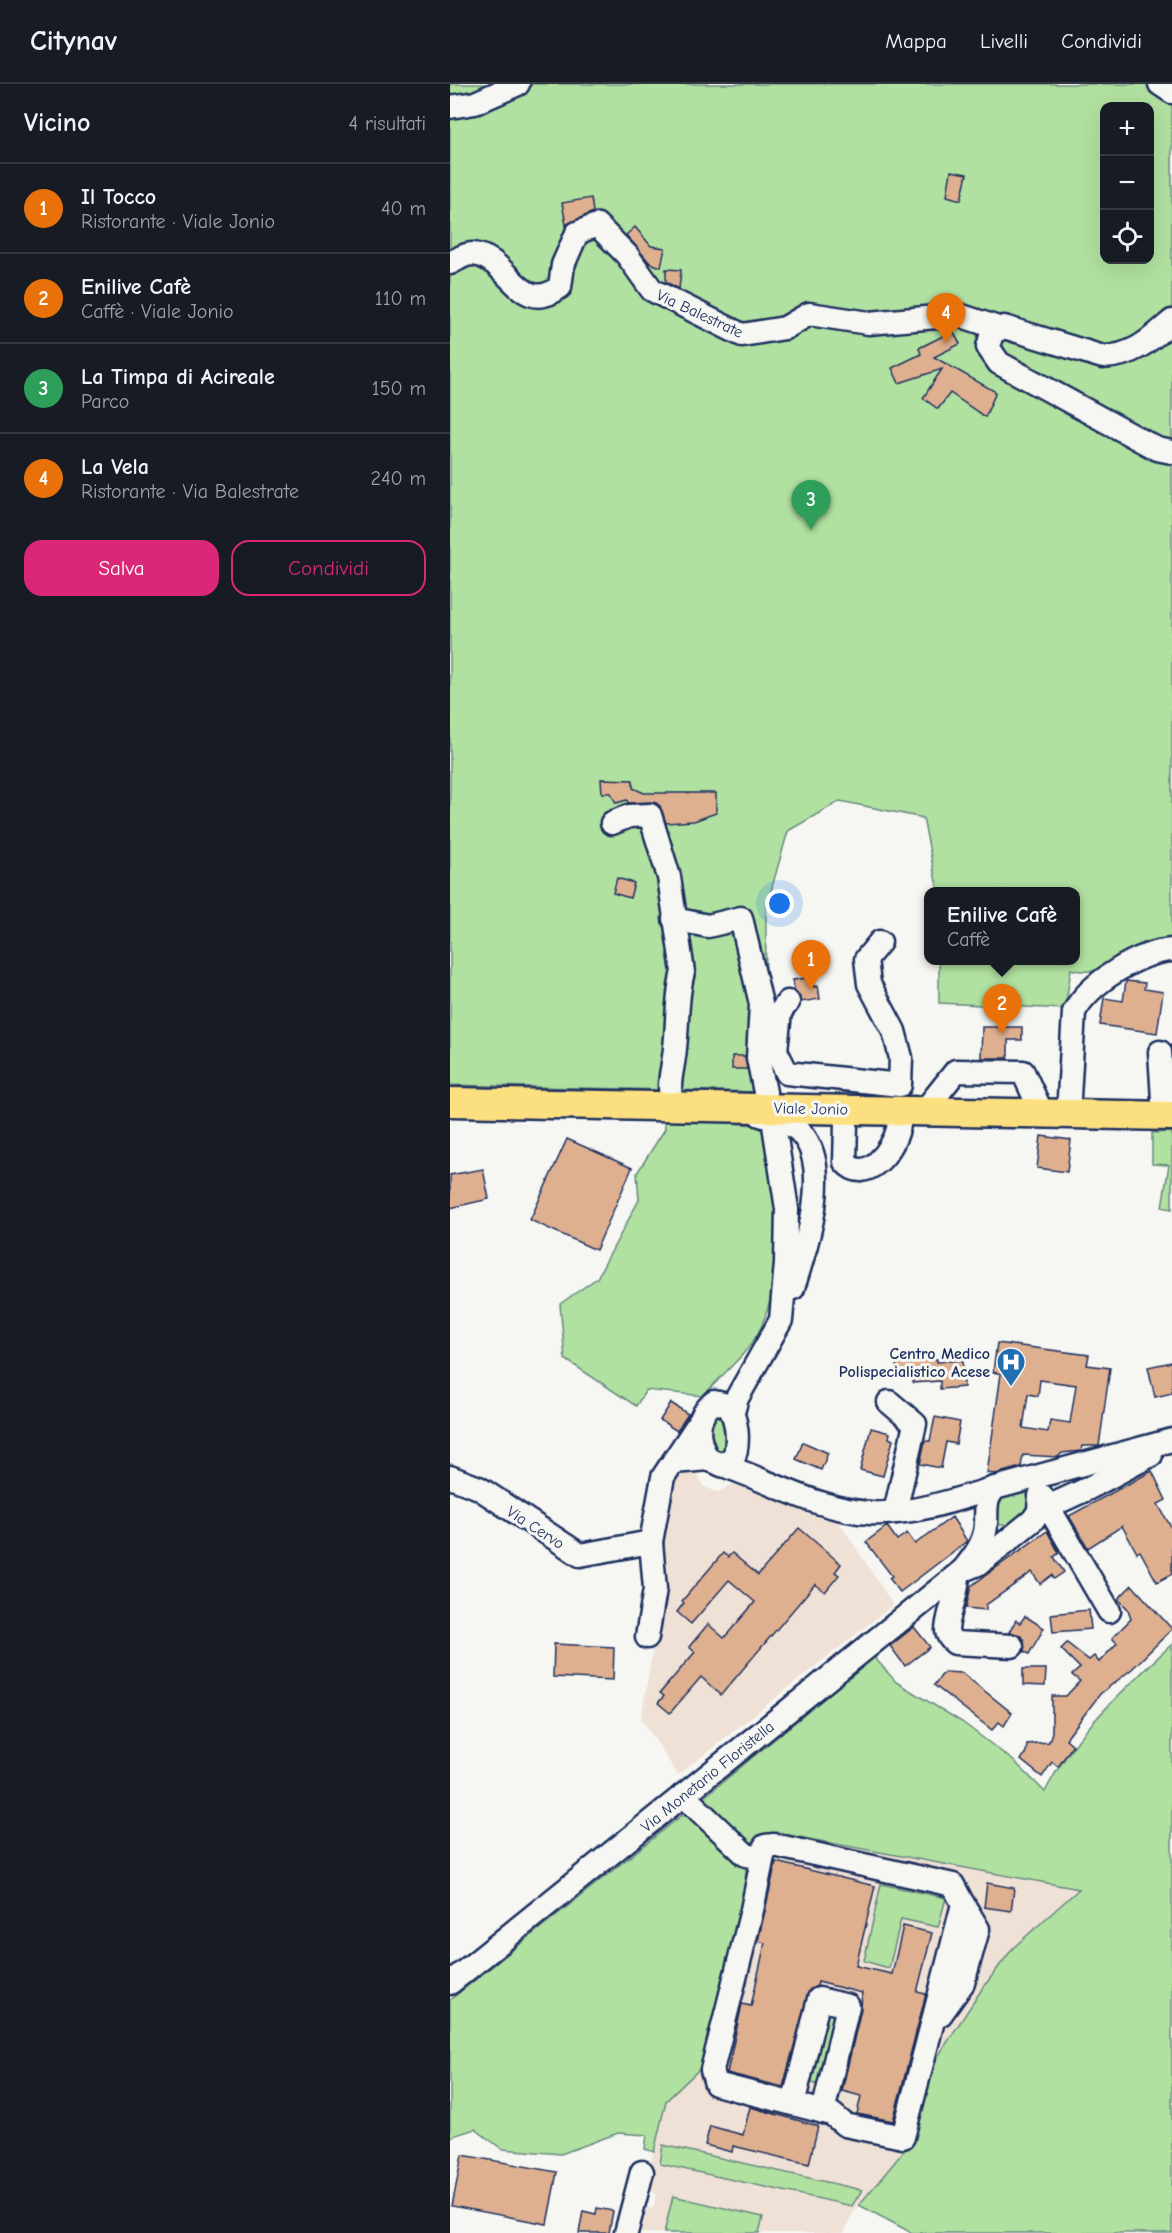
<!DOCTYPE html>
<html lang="it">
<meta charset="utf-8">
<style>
body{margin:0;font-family:"Comic Neue",sans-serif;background:#20242c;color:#f1f3f6}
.controls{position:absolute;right:18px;top:18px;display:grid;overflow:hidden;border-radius:12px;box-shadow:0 6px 24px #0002}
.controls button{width:54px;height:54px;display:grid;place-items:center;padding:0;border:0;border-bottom:2px solid #363941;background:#171b24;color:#f1f3f6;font:30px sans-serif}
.you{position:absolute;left:330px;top:820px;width:21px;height:21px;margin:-15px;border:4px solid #fff;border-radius:50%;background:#1a73e8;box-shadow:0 0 0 9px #1a73e833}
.badge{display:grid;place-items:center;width:39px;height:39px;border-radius:50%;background:#db2777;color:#fff;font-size:20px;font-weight:700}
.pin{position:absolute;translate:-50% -50px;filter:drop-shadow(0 2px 3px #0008)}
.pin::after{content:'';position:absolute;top:32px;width:21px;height:18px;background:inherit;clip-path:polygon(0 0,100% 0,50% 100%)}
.popup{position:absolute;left:474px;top:803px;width:156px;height:78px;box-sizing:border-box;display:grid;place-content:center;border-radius:12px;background:#171b24;filter:drop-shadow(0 2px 4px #0005);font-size:20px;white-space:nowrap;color:#9ea1a6}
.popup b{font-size:22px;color:#f1f3f6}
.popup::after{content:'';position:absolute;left:50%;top:100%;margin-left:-12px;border:12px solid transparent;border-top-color:#171b24}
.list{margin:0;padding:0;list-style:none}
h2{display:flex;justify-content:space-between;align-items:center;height:78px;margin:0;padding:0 24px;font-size:26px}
h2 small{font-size:20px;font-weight:400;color:#9ea1a6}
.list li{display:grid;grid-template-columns:39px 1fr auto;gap:18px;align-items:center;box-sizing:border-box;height:90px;padding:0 24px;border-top:2px solid #363941}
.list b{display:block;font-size:22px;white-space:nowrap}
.list p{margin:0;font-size:20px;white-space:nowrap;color:#9ea1a6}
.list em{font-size:20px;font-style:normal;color:#9ea1a6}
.actions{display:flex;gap:12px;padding:18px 24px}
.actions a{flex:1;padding:14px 0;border:2px solid #db2777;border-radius:18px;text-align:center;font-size:21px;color:#db2777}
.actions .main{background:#db2777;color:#fff}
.icon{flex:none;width:33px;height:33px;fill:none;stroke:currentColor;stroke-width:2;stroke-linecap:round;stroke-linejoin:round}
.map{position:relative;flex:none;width:722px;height:2149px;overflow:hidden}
header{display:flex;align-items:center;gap:36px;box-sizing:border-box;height:84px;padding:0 30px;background:#171b24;border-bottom:2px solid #363941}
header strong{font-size:28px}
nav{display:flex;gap:33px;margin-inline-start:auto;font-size:21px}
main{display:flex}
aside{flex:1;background:#171b24}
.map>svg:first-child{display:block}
</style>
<header>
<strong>Citynav</strong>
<nav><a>Mappa</a><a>Livelli</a><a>Condividi</a></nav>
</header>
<main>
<aside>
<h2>Vicino<small>4 risultati</small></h2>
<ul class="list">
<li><span class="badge" style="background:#e8710a">1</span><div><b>Il Tocco</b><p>Ristorante · Viale Jonio</p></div><em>40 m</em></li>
<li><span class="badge" style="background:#e8710a">2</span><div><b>Enilive Cafè</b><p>Caffè · Viale Jonio</p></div><em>110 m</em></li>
<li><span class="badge" style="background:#2e9e5b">3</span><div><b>La Timpa di Acireale</b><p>Parco</p></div><em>150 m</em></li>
<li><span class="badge" style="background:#e8710a">4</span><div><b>La Vela</b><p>Ristorante · Via Balestrate</p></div><em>240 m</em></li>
</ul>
<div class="actions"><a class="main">Salva</a><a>Condividi</a></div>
</aside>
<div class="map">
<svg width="722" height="2149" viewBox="0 0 722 2149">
<rect width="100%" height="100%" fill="#f6f6f2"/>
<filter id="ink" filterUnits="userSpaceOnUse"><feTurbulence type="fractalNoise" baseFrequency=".0167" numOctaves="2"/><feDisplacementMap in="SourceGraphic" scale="12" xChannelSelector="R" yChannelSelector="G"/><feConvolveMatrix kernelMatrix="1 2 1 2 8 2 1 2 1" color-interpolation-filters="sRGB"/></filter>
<g filter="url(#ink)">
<!-- built -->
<g fill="#efe1d5">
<path d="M234 1384 246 1388 254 1403 268 1408 283 1400 388 1436 443 1521 228 1691 191 1634 203 1565 201 1560 216 1393Z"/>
<path d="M327 1749 629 1805 563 1864 532 1905 481 1983 463 2056 404 2127 394 2149H183L190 2123 203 2125 206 2111 196 2100 215 2017 260 1975 295 1807 297 1761Z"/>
</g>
<!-- green -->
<g fill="#b1e1a0" stroke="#66887f" stroke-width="1.5" fill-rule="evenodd">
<path d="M0 0H722V857C691 870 655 895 621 885L615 925 489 919V877L626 876V808L488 807 473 734 390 717 338 747 316 824 315 1008 0 1001ZM654 22H700V176H654Z"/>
<path d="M214 1033 305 1041 320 1049 317 1078 328 1080C330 1128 331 1207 308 1249 295 1273 271 1290 254 1312L196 1306 186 1322 115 1275 110 1220 147 1194 189 1116 187 1089 215 1045Z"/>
<path d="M722 1048V1125L712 1123 719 1081 702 1080V1049Z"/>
<path d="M271 1328 277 1362 272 1371 258 1361 261 1331Z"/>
<path d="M576 1405 581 1412V1425L563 1441H550L544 1437 543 1415Z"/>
<path d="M722 1560V2149H462L409 2121 463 2056 481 1983 532 1905 563 1864 629 1805 327 1749 297 1761 252 1715 424 1573 446 1598 512 1638 565 1678 595 1708C624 1649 675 1605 722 1560Z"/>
<path d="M239 1731 280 1768 286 1781H296L295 1807 260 1975 216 2017 204 2068 195 2065 197 2051 168 2049 111 2070 52 2065 25 2045 0 2053V1916L231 1732Z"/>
<path d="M431 1800 496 1814 488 1843 451 1835 439 1884 414 1877Z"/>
<path d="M376 1922 394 1926 375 2002 358 1998Z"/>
<path d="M213 2061 412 2106 402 2122 210 2080Z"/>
<path d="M223 2112 313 2133 309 2149H214Z"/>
</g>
<!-- building -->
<g fill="#dfb090" stroke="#1b2f5e" stroke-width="1.5" fill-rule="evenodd">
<path d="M501 87 517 90 511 116 497 112Z"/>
<path d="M141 114 143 128 116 141 112 119Z"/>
<path d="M185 143 201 162 215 164 211 183 200 179 176 151Z"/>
<path d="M216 185 231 186 229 205 216 198Z"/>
<path d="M503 247 510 260 484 273 546 308 535 333 500 309 488 325 473 314 492 285 449 299 442 284 471 270 469 264Z"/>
<path d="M151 695 183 696V704L194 709H266V729L244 737 216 739 210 722 205 718 178 719 177 716 166 719 161 709H152Z"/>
<path d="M167 794 184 799 180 814 163 809Z"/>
<path d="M362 893 364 903 368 902 370 915 351 918 344 906 343 896Z"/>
<path d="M676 897 695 899 694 905 713 908 707 949 650 941 654 914 673 917Z"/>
<path d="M532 943H572V956H558V974H531Z"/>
<path d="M282 972H295L297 985H282Z"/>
<path d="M591 1052 621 1056 617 1088 587 1084Z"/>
<path d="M117 1055 182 1084 146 1166 80 1136Z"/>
<path d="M33 1085 39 1115 0 1124V1091Z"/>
<path d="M547 1259 639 1271 637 1281 660 1284 649 1362H632L631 1367 612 1369 608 1373 573 1371 571 1383 545 1390 537 1389 551 1290 543 1288ZM590 1296 626 1301 620 1339 600 1336 598 1348 573 1344 578 1310 588 1312Z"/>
<path d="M487 1275V1278L513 1276 514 1303 490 1305V1297L463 1299V1292H447L446 1277Z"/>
<path d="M722 1278V1309L705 1313 698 1283Z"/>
<path d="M221 1319 238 1330 227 1347 210 1336Z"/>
<path d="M485 1333 510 1338 506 1360 496 1358 491 1384 470 1380 475 1357H480Z"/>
<path d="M421 1344 440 1349 439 1354 443 1356 433 1392 410 1386Z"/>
<path d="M353 1358 378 1369 371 1386 346 1375Z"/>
<path d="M702 1387 716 1416 708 1420 722 1445V1490L707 1498 690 1467 687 1469 672 1442 638 1464 619 1432Z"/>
<path d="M502 1433 517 1457 450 1508 439 1494 442 1492 416 1458 437 1442 447 1456 457 1449 465 1460Z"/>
<path d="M349 1444 391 1480 385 1488 389 1491 375 1508 365 1500 271 1611 251 1593 220 1629 208 1619 214 1612 210 1609 245 1568 239 1563 258 1540 274 1554 305 1518 279 1496 241 1540 227 1528 234 1519 232 1517 273 1469 278 1473 282 1469 308 1491Z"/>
<path d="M597 1447 609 1469 604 1473 614 1488 604 1495 602 1491 590 1500 582 1488 536 1521V1526L516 1524 521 1502Z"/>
<path d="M682 1501 722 1545 682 1585 650 1610 616 1655 623 1661 608 1683 602 1678 592 1693 571 1676 576 1668 577 1660 599 1658 602 1648V1612H616L630 1597 622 1591 630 1584 611 1565 617 1559 639 1576 644 1572 649 1578 667 1559 662 1554 681 1535 678 1525 668 1515Z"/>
<path d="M639 1526 641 1545 603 1548 601 1530Z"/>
<path d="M575 1532 594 1544 579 1570 574 1567V1556L570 1551 559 1548 566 1536 570 1539Z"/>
<path d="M464 1543 480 1563 455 1582 440 1562Z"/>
<path d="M104 1560 164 1563 163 1596 103 1593Z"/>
<path d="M573 1585H596L595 1602 573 1601Z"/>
<path d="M494 1588 512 1589 562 1629 554 1642 549 1638 542 1646 484 1601Z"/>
<path d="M326 1778 425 1802 406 1882 442 1890 453 1842 482 1849 467 1908 476 1910 443 2037 407 2030 411 2012 392 2007 411 1925 412 1909 368 1898 367 1902 359 1906 333 2003 277 1989 292 1920 301 1922 315 1859 308 1857Z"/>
<path d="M537 1799 564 1804 561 1827 534 1823Z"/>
<path d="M300 2023 368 2042 359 2080 283 2062 282 2068 255 2061 260 2042 293 2051Z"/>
<path d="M12 2071 107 2088 97 2140 2 2122Z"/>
<path d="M147 2124 163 2127 159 2149H129L133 2127 146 2130Z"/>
</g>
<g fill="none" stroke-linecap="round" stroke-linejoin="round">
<!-- minor casing -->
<g stroke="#1b2f5e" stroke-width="27">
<g id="minor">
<path d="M710 0 722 8"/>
<path d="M0 23 25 19 68 0"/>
<path d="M0 179C7 176 14 170 22 170 59 172 69 234 110 203L113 181 127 149 147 141 177 171 202 206 292 251 335 244 359 230 419 239 509 231 548 244"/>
<path d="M722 237C700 256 684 272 653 273L554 243 542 249 538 263 549 279 707 365 722 368"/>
<path d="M162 739 179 732 200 731 219 793 233 888C226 913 228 939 225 964 223 988 217 996 222 1021"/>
<path d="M224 835 258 842 291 834 311 920 308 974 315 1008"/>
<path d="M338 918 330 928 326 967 337 989 450 1001 451 974 444 947 419 900 416 875 430 858"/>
<path d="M710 968 714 1032"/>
<path d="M475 1026 506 987 573 988 592 1029"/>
<path d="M618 1030 624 928C639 899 689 868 722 866"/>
<path d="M310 1031C324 1035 341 1037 351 1049 383 1084 356 1164 343 1204"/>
<path d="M396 1040 395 1078C416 1102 443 1066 448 1045 450 1039 450 1032 450 1026"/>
<path d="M439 1318 465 1340 445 1428"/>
<path d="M283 1328 287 1314 331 1236 336 1179 337 1125 324 1041"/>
<path d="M224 1378 258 1375 272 1381 284 1373C289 1358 288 1334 277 1321L264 1318C245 1333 246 1355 258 1375"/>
<path d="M272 1381C320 1397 369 1426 420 1429 462 1431 505 1416 545 1404"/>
<path d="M0 1393 29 1404 130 1471 201 1458 213 1393 250 1337"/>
<path d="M592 1412 659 1527"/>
<path d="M589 1427 637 1405 701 1371"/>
<path d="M518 1484 530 1479 583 1436 589 1427 590 1412"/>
<path d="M508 1491C508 1511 497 1531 497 1547 498 1553 501 1556 505 1559L562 1562"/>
<path d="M197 1553 205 1505 201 1458"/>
<path d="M233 1711 296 1771 312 1774"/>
<path d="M324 1761 503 1801 513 1820 453 2053 395 2041 382 2030 266 2000 262 1986 302 1826 315 1762Z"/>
<path d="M0 1899 513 1486C524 1473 536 1457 536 1439 537 1423 534 1417 545 1404L722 1356"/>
<path d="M491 1930 513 1899 528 1845 513 1820"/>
<path d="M343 2020 369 1915 398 1922 373 2028"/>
<path d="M176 2149 192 2088"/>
</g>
</g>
<!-- major casing -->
<g stroke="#1b2f5e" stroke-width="33">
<path id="major" d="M0 1018 722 1032"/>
</g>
<!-- minor -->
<use href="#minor" stroke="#f6f6f2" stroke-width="22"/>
<!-- major -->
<use href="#major" stroke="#fce080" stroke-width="28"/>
</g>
</g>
<!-- icons -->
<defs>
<g id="hospital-pin" transform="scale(1.5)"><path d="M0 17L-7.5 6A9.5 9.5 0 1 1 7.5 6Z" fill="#1f6fb2" stroke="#f6f6f2"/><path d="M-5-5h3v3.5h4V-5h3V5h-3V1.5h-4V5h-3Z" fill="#fff"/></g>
</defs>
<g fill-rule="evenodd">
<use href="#hospital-pin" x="561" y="1278"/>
</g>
<g text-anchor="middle" stroke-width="6" stroke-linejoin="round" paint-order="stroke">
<!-- street labels -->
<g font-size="16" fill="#1b2f5e" stroke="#f6f6f2">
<text transform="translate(250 229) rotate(25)" y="6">Via Balestrate</text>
<text transform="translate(361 1024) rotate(1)" y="6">Viale Jonio</text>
<text transform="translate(86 1443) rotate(33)" y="6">Via Cervo</text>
<text transform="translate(257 1692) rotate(-39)" y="6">Via Monetario Floristella</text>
</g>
<!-- poi labels -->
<g font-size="16" font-weight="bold" fill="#1b2f5e" stroke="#f6f6f2" text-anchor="end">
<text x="540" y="1275">Centro Medico<tspan x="540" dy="18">Polispecialistico Acese</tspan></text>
</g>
</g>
</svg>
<div class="controls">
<button>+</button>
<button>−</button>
<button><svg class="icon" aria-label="locate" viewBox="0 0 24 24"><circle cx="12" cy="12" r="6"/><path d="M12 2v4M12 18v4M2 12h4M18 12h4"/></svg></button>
</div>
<div class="you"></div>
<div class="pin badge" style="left:361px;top:906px;background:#e8710a">1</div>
<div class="pin badge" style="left:552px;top:950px;background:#e8710a">2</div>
<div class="popup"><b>Enilive Cafè</b>Caffè</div>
<div class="pin badge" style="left:361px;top:446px;background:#2e9e5b">3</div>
<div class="pin badge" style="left:496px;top:259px;background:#e8710a">4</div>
</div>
</main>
